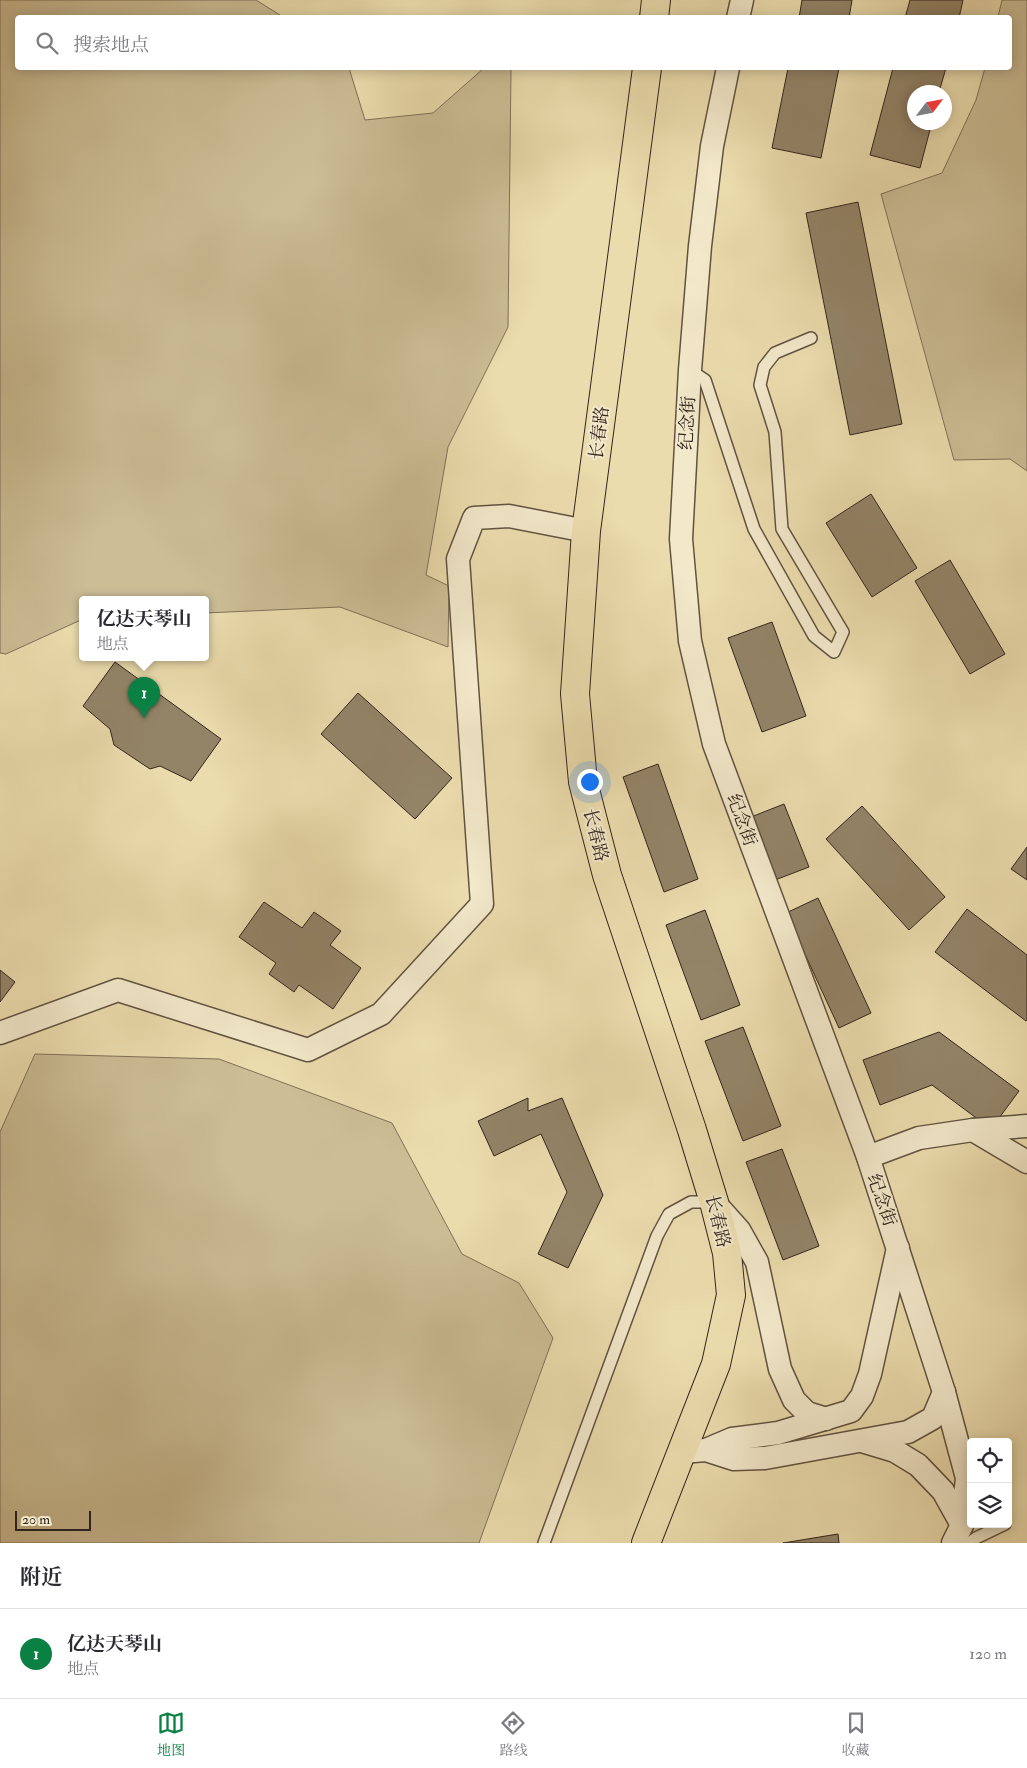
<!DOCTYPE html>
<html lang="zh">
<meta charset="utf-8">
<style>
body{margin:0;font-family:"IM FELL Double Pica","Noto Serif SC",serif;background:#f7f7f7;color:#2b2b33}
.controls{position:absolute;right:15px;bottom:15px;display:grid;overflow:hidden;border-radius:5px;box-shadow:0 2px 12px #0003}
.controls button{width:45px;height:45px;display:grid;place-items:center;padding:0;border:0;border-bottom:1px solid #e1e1e2;background:#fff;color:#2b2b33;font:25px sans-serif}
.compass{position:absolute;left:907px;top:85px;width:45px;height:45px;border-radius:50%;background:#fff;box-shadow:0 2px 12px #0003;rotate:58deg}
.scale{position:absolute;left:15px;bottom:12px;width:76px;box-sizing:border-box;padding-left:5px;border:2px solid #33251d;border-top:0;font-size:14px;line-height:18px;white-space:nowrap;color:#33251d;-webkit-text-stroke:4px #f2e8ca;paint-order:stroke}
.you{position:absolute;left:589px;top:781px;width:18px;height:18px;margin:-12px;border:4px solid #fff;border-radius:50%;background:#1a73e8;box-shadow:0 0 0 8px #1a73e833}
.badge{display:grid;place-items:center;width:32px;height:32px;border-radius:50%;background:#0b8043;color:#fff;font-size:16px;font-weight:700}
.pin{position:absolute;translate:-50% -41px;filter:drop-shadow(0 1px 2px #0008)}
.pin::after{content:'';position:absolute;top:26px;width:18px;height:15px;background:inherit;clip-path:polygon(0 0,100% 0,50% 100%)}
.popup{position:absolute;left:79px;top:596px;width:130px;height:65px;box-sizing:border-box;display:grid;place-content:center;border-radius:5px;background:#fff;filter:drop-shadow(0 1px 4px #0005);font-size:16px;white-space:nowrap;color:#7c7c81}
.popup b{font-size:19px;color:#2b2b33}
.popup::after{content:'';position:absolute;left:50%;top:100%;margin-left:-10px;border:10px solid transparent;border-top-color:#fff}
.list{margin:0;padding:0;list-style:none}
h2{display:flex;justify-content:space-between;align-items:center;height:65px;margin:0;padding:0 20px;font-size:21px}
h2 small{font-size:16px;font-weight:400;color:#7c7c81}
.list li{display:grid;grid-template-columns:32px 1fr auto;gap:15px;align-items:center;box-sizing:border-box;height:90px;padding:0 20px;border-top:1px solid #e1e1e2}
.list b{display:block;font-size:19px;white-space:nowrap}
.list p{margin:0;font-size:16px;white-space:nowrap;color:#7c7c81}
.list em{font-size:16px;font-style:normal;color:#7c7c81}
.icon{flex:none;width:28px;height:28px;fill:none;stroke:currentColor;stroke-width:2;stroke-linecap:round;stroke-linejoin:round}
.map{position:relative;flex:none;width:1027px;height:1543px;overflow:hidden}
.search{position:absolute;background:#fff;box-shadow:0 2px 12px #0003;left:15px;right:15px;top:15px;height:55px;display:flex;align-items:center;gap:12px;box-sizing:border-box;padding:0 18px;border-radius:5px;color:#7c7c81;font-size:19px}
.sheet{height:155px;background:#fff}
nav{display:flex;justify-content:space-around;align-items:center;box-sizing:border-box;height:70px;border-top:1px solid #e1e1e2;background:#fff;font-size:14px;color:#7c7c81}
nav a{display:grid;justify-items:center;gap:2px}
nav .on{color:#0b8043}
.map>svg:first-child{display:block}
</style>
<div class="map">
<svg width="1027" height="1543" viewBox="0 0 1027 1543">
<rect width="100%" height="100%" fill="#ebdcad"/>
<filter id="stains"><feTurbulence type="fractalNoise" baseFrequency=".004" numOctaves="4"/><feColorMatrix values="0 0 0 0 .2 0 0 0 0 .09 0 0 0 0 .02 0 0 0 .5 -.17"/></filter>
<radialGradient id="worn" r=".72"><stop offset=".6" stop-color="#630" stop-opacity="0"/><stop offset="1" stop-color="#630" stop-opacity=".3"/></radialGradient>
<!-- green -->
<g fill="#ccbd95" stroke="#807159">
<path d="M0 0H256L283 17 18 18V68H349L365 120 433 113 484 68H511L508 327 448 447 426 575 449 586 448 647 340 607 205 613V599H83V619L6 654 0 653Z"/>
<path d="M1002 0H1027V471L1010 459 954 460 881 194 942 173 976 100 985 68H1010V18L998 17Z"/>
<path d="M35 1054 219 1059 392 1123 462 1254 519 1283 553 1338 479 1543H0V1132Z"/>
</g>
<!-- building -->
<g fill="#938468" stroke="#33251d">
<path d="M802 0H852L849 18H799Z"/>
<path d="M910 0H963L959 18H905Z"/>
<path d="M788 68H839L821 158 772 148Z"/>
<path d="M893 68H946L939 92H914V122H932L920 168 870 155Z"/>
<path d="M858 202 902 424 850 435 806 213Z"/>
<path d="M871 494 917 568 872 597 826 523Z"/>
<path d="M950 560 1005 654 970 674 915 581Z"/>
<path d="M772 622 806 716 762 732 728 638Z"/>
<path d="M115 662 221 739 191 781 160 766 150 769 114 745 110 729 83 706Z"/>
<path d="M358 693 452 778 415 819 321 734Z"/>
<path d="M658 764 698 879 664 892 623 777Z"/>
<path d="M784 804 809 867 775 880 751 817Z"/>
<path d="M862 806 945 897 909 930 826 839Z"/>
<path d="M1027 847V880L1011 869Z"/>
<path d="M818 898 871 1013 839 1028 786 913Z"/>
<path d="M264 902 302 928 314 912 341 931 330 945 361 968 333 1009 299 985 294 992 269 974 276 963 239 937Z"/>
<path d="M967 909 1027 955V1019L1026 1021 935 952Z"/>
<path d="M705 910 740 1005 701 1020 666 925Z"/>
<path d="M0 970 15 982 0 1002Z"/>
<path d="M743 1027 781 1126 743 1141 705 1041Z"/>
<path d="M939 1032 1019 1091 991 1129 932 1085 880 1105 863 1060Z"/>
<path d="M528 1098V1111L562 1098 603 1195 568 1268 538 1254 567 1192 541 1134 494 1156 478 1121Z"/>
<path d="M782 1149 819 1246 783 1260 746 1162Z"/>
<path d="M838 1534 839 1543H783Z"/>
</g>
<g fill="none" stroke-linecap="round" stroke-linejoin="round">
<!-- lane casing -->
<g stroke="#615341" stroke-width="14">
<g id="lane">
<path d="M690 370 705 380 754 529 814 636 834 652 843 632 782 529 775 432 760 385 764 367 775 353 811 338"/>
<path d="M544 1543 657 1236 669 1214 691 1202H714"/>
<path d="M969 1543 976 1538 1005 1524"/>
</g>
</g>
<!-- street casing -->
<g stroke="#615341" stroke-width="25">
<g id="street">
<path d="M738 18 742 0"/>
<path d="M728 68 712 146 700 246 690 370 681 539 690 641 714 744 868 1157 944 1392 967 1478 962 1525 953 1543"/>
<path d="M0 1033 118 990 308 1050 381 1014 482 904 458 559 474 518 509 516 586 531"/>
<path d="M973 1130 1027 1126"/>
<path d="M868 1157 919 1138 973 1130 1027 1162"/>
<path d="M714 1202 739 1230 757 1262 780 1369 794 1400 807 1413 826 1419"/>
<path d="M865 1442 895 1451 918 1465 943 1491 962 1525"/>
<path d="M706 1450 734 1459 765 1458 908 1432 933 1418 944 1392"/>
<path d="M682 1452 706 1450 732 1439 778 1433 851 1411 862 1396 870 1374 898 1248"/>
</g>
</g>
<!-- primary casing -->
<g stroke="#33251d" stroke-width="30">
<g id="primary">
<path d="M654 18 656 0"/>
<path d="M646 1543 716 1364 731 1295 727 1253 714 1202 692 1130 607 875 583 782 575 694 586 531 647 68"/>
</g>
</g>
<!-- lane -->
<use href="#lane" stroke="#f2e8ca" stroke-width="11"/>
<!-- street -->
<use href="#street" stroke="#f2e8ca" stroke-width="22"/>
<!-- primary -->
<use href="#primary" stroke="#ebdcad" stroke-width="28"/>
</g>
<g text-anchor="middle" stroke-width="4" stroke-linejoin="round" paint-order="stroke">
<!-- street labels -->
<g font-size="18" fill="#33251d" stroke="#f2e8ca">
<text transform="translate(687 423) rotate(-87)" y="6">纪念街</text>
<text transform="translate(599 433) rotate(-83)" y="6">长春路</text>
<text transform="translate(742 820) rotate(70)" y="6">纪念街</text>
<text transform="translate(596 835) rotate(76)" y="6">长春路</text>
<text transform="translate(882 1200) rotate(71)" y="6">纪念街</text>
<text transform="translate(718 1221) rotate(76)" y="6">长春路</text>
</g>
</g>
<rect width="100%" height="100%" filter="url(#stains)"/>
<rect width="100%" height="100%" fill="url(#worn)"/>
</svg>
<div class="controls">
<button><svg class="icon" aria-label="locate" viewBox="0 0 24 24"><circle cx="12" cy="12" r="6"/><path d="M12 2v4M12 18v4M2 12h4M18 12h4"/></svg></button>
<button><svg class="icon" aria-label="layers" viewBox="0 0 24 24"><path d="M12 4l9 5-9 5-9-5zM3 14l9 5 9-5"/></svg></button>
</div>
<svg class="compass" viewBox="-18 -18 36 36"><path d="M0-13l5 13h-10z" fill="#e53935"/><path d="M0 13l5-13h-10z" fill="#7c7c81"/></svg>
<div class="scale">20 m</div>
<div class="you"></div>
<div class="pin badge" style="left:144px;top:718px">1</div>
<div class="popup"><b>亿达天琴山</b>地点</div>
<div class="search"><svg class="icon" aria-label="search" viewBox="0 0 24 24"><circle cx="10" cy="10" r="6"/><path d="M15 15l6 6"/></svg>搜索地点</div>
</div>
<section class="sheet">
<h2>附近<small></small></h2>
<ul class="list">
<li><span class="badge">1</span><div><b>亿达天琴山</b><p>地点</p></div><em>120 m</em></li>
</ul>
</section>
<nav>
<a class="on"><svg class="icon" aria-label="map" viewBox="0 0 24 24"><path d="M3 6l6-2 6 2 6-2v14l-6 2-6-2-6 2zM9 4v14M15 6v14"/></svg>地图</a>
<a><svg class="icon" aria-label="directions" viewBox="0 0 24 24"><path d="M12 3l9 9-9 9-9-9zM9 14v-3h6M13 9l2 2-2 2"/></svg>路线</a>
<a><svg class="icon" aria-label="saved" viewBox="0 0 24 24"><path d="M7 4h10v16l-5-4-5 4z"/></svg>收藏</a>
</nav>
